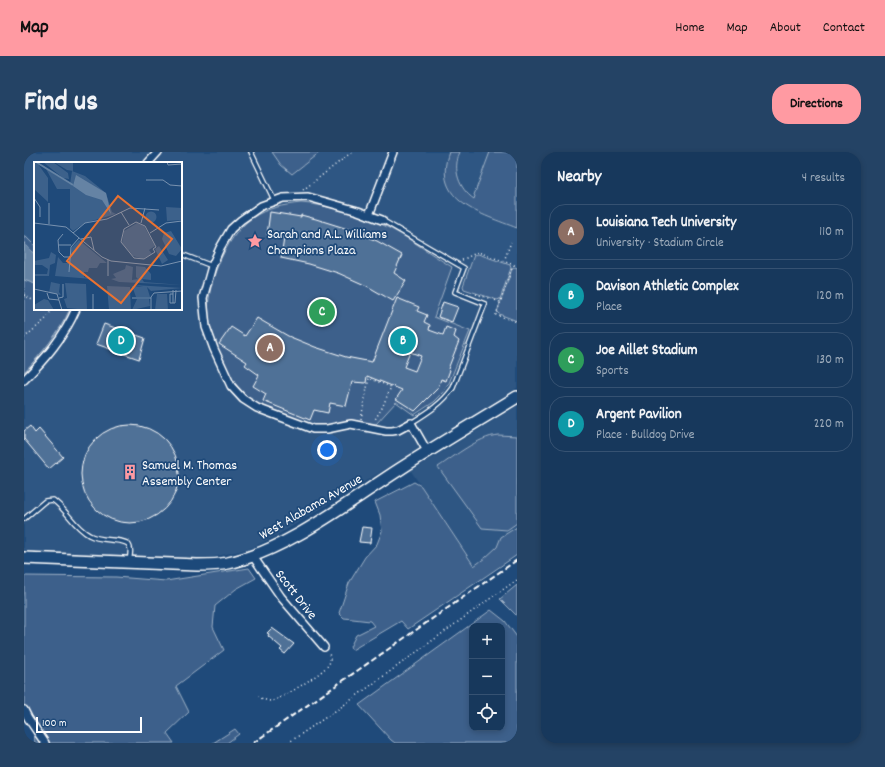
<!DOCTYPE html>
<meta charset="utf-8">
<style>
body{margin:0;font-family:Dekko,sans-serif;background:#244365;color:#f1f3f6}
.controls{position:absolute;right:12px;bottom:12px;display:grid;overflow:hidden;border-radius:8px;box-shadow:0 2px 6px #0003}
.controls button{width:36px;height:36px;display:grid;place-items:center;padding:0;border:0;border-bottom:1px solid #365272;background:#17385c;color:#f1f3f6;font:20px sans-serif}
.scale{position:absolute;left:12px;bottom:10px;width:106px;box-sizing:border-box;padding-left:4px;border:2px solid #fff;border-top:0;font-size:11px;line-height:14px;white-space:nowrap;color:#fff;-webkit-text-stroke:3px #1f4a7a;paint-order:stroke}
.you{position:absolute;left:303px;top:298px;width:14px;height:14px;margin:-10px;border:3px solid #fff;border-radius:50%;background:#1a73e8;box-shadow:0 0 0 6px #1a73e833}
.badge{display:grid;place-items:center;width:26px;height:26px;border-radius:50%;background:#ff9aa2;color:#fff;font-size:13px;font-weight:700}
.pin{position:absolute;translate:-50% -50%;border:2px solid #fff;box-shadow:0 1px 4px #0006}
.list{margin:0;padding:0;list-style:none}
h2{display:flex;justify-content:space-between;align-items:center;height:52px;margin:0;padding:0 16px;font-size:17px}
h2 small{font-size:13px;font-weight:400;color:#9eacbb}
.list li{display:grid;grid-template-columns:26px 1fr auto;gap:12px;align-items:center;box-sizing:border-box;height:56px;margin:0 8px 8px;padding:0 8px;border:1px solid #365272;border-radius:16px}
.list b{display:block;font-size:15px;white-space:nowrap}
.list p{margin:0;font-size:13px;white-space:nowrap;color:#9eacbb}
.list em{font-size:13px;font-style:normal;color:#9eacbb}
.icon{flex:none;width:22px;height:22px;fill:none;stroke:currentColor;stroke-width:2;stroke-linecap:round;stroke-linejoin:round}
.map{position:relative;flex:none;width:493px;height:591px;overflow:hidden;border-radius:16px}
header{display:flex;align-items:center;gap:24px;box-sizing:border-box;height:56px;padding:0 20px;background:#ff9aa2;color:#111}
header strong{font-size:19px}
nav{display:flex;gap:22px;margin-inline-start:auto;font-size:14px}
.intro{display:flex;align-items:center;justify-content:space-between;box-sizing:border-box;height:96px;padding:0 24px}
h1{margin:0;font-size:28px}
.button{padding:10px 18px;border-radius:16px;background:#ff9aa2;color:#111;font-size:14px;font-weight:700}
main{display:flex;gap:24px;padding:0 24px}
aside{flex:1;background:#17385c;border-radius:16px;box-shadow:0 2px 6px #0003}
.map>svg:first-child{display:block}
</style>
<header>
<strong>Map</strong>
<nav><a>Home</a><a>Map</a><a>About</a><a>Contact</a></nav>
</header>
<div class="intro"><h1>Find us</h1><a class="button">Directions</a></div>
<main>
<div class="map">
<svg width="493" height="591" viewBox="0 0 493 591">
<rect width="100%" height="100%" fill="#1f4a7a"/>
<filter id="ink" filterUnits="userSpaceOnUse"><feTurbulence type="fractalNoise" baseFrequency=".025" numOctaves="2"/><feDisplacementMap in="SourceGraphic" scale="8" xChannelSelector="R" yChannelSelector="G"/><feConvolveMatrix kernelMatrix="1 2 1 2 8 2 1 2 1" color-interpolation-filters="sRGB"/></filter>
<g filter="url(#ink)">
<!-- built -->
<g fill="#2e5683" fill-rule="evenodd">
<path d="M0 0H493V236L288 362 252 384 225 397 180 407H153L0 400ZM11 11H157V157H11Z"/>
<path d="M493 254V394L454 420 387 319Z"/>
</g>
<!-- green -->
<g fill="#3c618b" stroke="#9eb0c5" fill-rule="evenodd">
<path d="M248 0H296L268 22 257 13Z"/>
<path d="M425 0H436C428 17 435 37 450 47L451 44 450 43 466 0H493V76C458 62 407 50 425 0Z"/>
<path d="M277 51C305 53 334 62 359 73 383 84 405 101 428 115L410 165 446 179 425 231 419 241 410 250 390 263 372 250 352 272C344 270 334 269 325 269 315 269 305 274 295 274 284 273 240 256 229 250 215 242 206 223 199 208 194 196 187 182 185 168 180 136 201 85 228 66 243 56 259 53 277 51Z"/>
<path d="M0 83 11 94V157H46C35 181 18 201 0 220Z"/>
<path d="M454 102 486 113 487 116 476 147 473 148 440 137 439 134 450 103Z"/>
<path d="M492 115 493 116V169L475 162 473 160 488 117Z"/>
<path d="M474 283 493 284V371L483 378 458 376 414 315C431 304 454 285 474 283Z"/>
<path d="M390 330 397 334 450 414 461 406 473 395 477 385 493 375V403L384 477 377 469 328 498 326 495 332 483 350 474 346 469 320 466 315 461 325 431 341 405 353 392 358 379 356 363 351 350Z"/>
<path d="M225 416 232 426 212 437 191 454 189 475 200 498 152 534 165 560 143 581 150 591H11C10 578 7 566 0 554V424L92 425 142 429Z"/>
<path d="M493 433V464L476 447Z"/>
<path d="M467 458 481 469 493 485V591H371L367 588 335 553ZM448 474H478V576H448Z"/>
<path d="M211 577 215 582 203 591H189Z"/>
</g>
<!-- water -->
<path fill="#6583a4" stroke="#a3b5c8" d="M0 91 11 103V132L0 128Z"/>
<!-- building -->
<g fill="#507197" stroke="#fff" fill-rule="evenodd">
<path d="M246 60 277 65V63L292 67 324 77 353 89 378 103 370 121 382 129 369 149 343 134 314 121 285 112 257 106 260 86 243 83Z"/>
<path d="M373 146 395 155 393 159 403 163 400 170 406 173 405 178 419 183 422 175 432 179 430 185 435 189 424 217 426 218 422 229 417 227 414 236 391 259 372 247 378 238 343 224 342 231 328 230 322 254 306 251 304 261 290 258 286 268 239 249 242 242 229 234 235 223 221 213 223 210 195 192 207 175 221 184 233 166 264 184 291 195 322 205 348 210ZM386 200 397 204 391 219 380 215Z"/>
<path d="M419 150 434 155 428 170 414 165Z"/>
<path d="M80 172 121 186 115 207 72 192Z"/>
<circle cx="106" cy="322" r="49"/>
<path d="M6 274 11 281 15 277 39 305 25 317 0 287V279Z"/>
<path d="M338 375 348 376 346 391 335 390Z"/>
<path d="M248 476 270 492 261 502 256 498 258 496 244 484 245 482 243 481Z"/>
</g>
<g fill="none" stroke-linecap="round" stroke-linejoin="round">
<!-- service casing -->
<g stroke="#fff" stroke-width="6">
<g id="service">
<path d="M227 0 250 48"/>
<path d="M358 68 440 116 431 140 461 152 429 236C418 252 403 261 387 271"/>
<path d="M157 102 188 114"/>
<path d="M0 367 21 349 29 348C43 358 50 375 65 383 76 390 98 386 104 392 108 396 106 404 105 410"/>
</g>
</g>
<!-- minor casing -->
<g stroke="#fff" stroke-width="10">
<g id="minor">
<path d="M124 11 134 0"/>
<path d="M345 63 369 0"/>
<path d="M358 68 334 59 284 45 259 46 237 54 217 68 207 77 196 96 188 114 179 146 182 175 190 197 207 234 219 247 233 256 289 277H303L327 272 362 279H368L374 278 387 271 403 299"/>
<path d="M0 228C21 207 40 185 52 157"/>
<path d="M228 403 257 445 300 495"/>
<path d="M0 558 4 566 21 591"/>
</g>
</g>
<!-- secondary casing -->
<g stroke="#fff" stroke-width="14">
<path id="secondary" d="M0 406 173 413C183 413 194 413 204 411 262 399 326 349 376 317 415 292 454 269 493 245"/>
</g>
<!-- path -->
<g stroke="#fff" stroke-width="1.5" stroke-dasharray="1 3" stroke-linecap="butt">
<path d="M279 38 328 0"/>
<path d="M438 108 454 100 493 114"/>
<path d="M480 109 487 90"/>
<path d="M489 113 472 163 493 170"/>
<path d="M452 142 476 150"/>
<path d="M0 143 10 149"/>
<path d="M0 186 23 166 28 157"/>
<path d="M337 267 345 226 367 235 358 256 350 269"/>
<path d="M234 544C238 547 243 549 248 549 257 547 301 520 305 512 307 508 306 503 304 500"/>
<path d="M264 591 320 553 471 443 493 428"/>
</g>
<!-- service -->
<use href="#service" stroke="#1f4a7a" stroke-width="3.5"/>
<!-- minor -->
<use href="#minor" stroke="#1f4a7a" stroke-width="7"/>
<!-- secondary -->
<use href="#secondary" stroke="#1f4a7a" stroke-width="11"/>
<!-- rail -->
<path stroke="#fff" stroke-width="2" stroke-dasharray="6 3" stroke-linecap="butt" d="M229 591 493 408"/>
</g>
</g>
<!-- icons -->
<defs>
<g id="sight-bare" transform="scale(1.2)"><path d="M0-6L1.8-2.2L6-1.7L2.9 1.2L3.7 5.4L0 3.3L-3.7 5.4L-2.9 1.2L-6-1.7L-1.8-2.2Z" fill="#ff9aa2" stroke="#1f4a7a" stroke-width="2.5" paint-order="stroke"/></g>
<g id="building-bare" transform="scale(1.2)"><path d="M-4-6H4V6H1V3H-1V6H-4ZM-2.5-4.3h1.7v1.8h-1.7ZM.8-4.3h1.7v1.8H.8ZM-2.5-1h1.7V.8h-1.7ZM.8-1h1.7V.8H.8Z" fill="#ff9aa2" stroke="#1f4a7a" stroke-width="2.5" paint-order="stroke"/></g>
</defs>
<g fill-rule="evenodd">
<use href="#sight-bare" x="231" y="89"/>
<use href="#building-bare" x="106" y="320"/>
</g>
<g text-anchor="middle" stroke-width="3.5" stroke-linejoin="round" paint-order="stroke">
<!-- poi labels -->
<g font-size="14" fill="#fff" stroke="#1f4a7a" text-anchor="start">
<text x="243" y="86">Sarah and A.L. Williams<tspan x="243" dy="16">Champions Plaza</tspan></text>
<text x="118" y="317">Samuel M. Thomas<tspan x="118" dy="16">Assembly Center</tspan></text>
</g>
<!-- street labels -->
<g font-size="14" fill="#fff" stroke="#1f4a7a">
<text transform="translate(286 354) rotate(-30)" y="5">West Alabama Avenue</text>
<text transform="translate(273 442) rotate(52)" y="5">Scott Drive</text>
</g>
</g>
<!-- overview -->
<g transform="translate(10 10)">
<rect width="148" height="148" fill="#1f4a7a"/>
<path d="M0 0 4 2 14 16V40L0 27ZM9 0H19L34 11 35 17 29 16ZM20 0H39V9L33 8ZM12 7 36 22 38 9 51 14 72 31 78 50 82 52 51 61 39 69 36 66V27H23ZM132 45 148 46V58L133 59ZM111.5 55a5.5 5.5 0 1 1 11 0a5.5 5.5 0 1 1-11 0ZM103 61 110 64 121 84 115 88 118 92 109 97 99 94 88 81 90 69ZM137 69 148 87 142 94 135 92 128 77 130 71ZM45 78 73 101H66L63 106H55L54 110H50V115L58 117 21 114 24 95 29 101H34L38 85ZM125 84 134 98 128 102 121 87ZM17 90 22 93 21 101 16 103 15 114H0V112H13L14 107 8 103H0V99L15 96ZM92 103 99 105 98 118 104 117 102 115V104L111 105 117 112V118L108 117 110 120 148 123 85 120 77 117 82 116 79 112 91 107ZM17 120 26 122 25 130 27 133 15 131ZM31 121 52 122 53 148 33 146 30 137 33 136ZM101 123 148 126 117 129 113 125 116 135H102L98 124 109 125ZM73 124 96 125 97 148H75ZM123 132H133L134 148H121ZM10 137 14 138 20 148H0V143ZM103 137H115L116 144 98 148Z" fill="#3c618b"/>
<path d="M42 13 72 31 77 52 68 38 52 33 39 24Z" fill="#6583a4"/>
<path fill="none" stroke="#6583a4" stroke-width="2" d="M2 0 39 23"/>
<path fill="none" stroke="#7992af" stroke-width="1" d="M133 0 134 3 148 2M112 18H129L136 23 148 24M0 36 6 45V55M15 41V62M87 50 95 63M102 60 111 64 122 85 119 87 121 90 110 97 100 96 87 80 90 67ZM0 61 32 65 68 95 77 99 127 104 148 99M107 61 111 46M39 71 51 61 73 57 96 46 125 48M116 71 132 61 148 59M29 72 24 78 25 90 30 95H36M47 77 57 75 60 88M24 83H37M35 110 37 85 45 76M74 114V98M0 127 23 132 28 148M139 128V141H141L142 128M13 131 15 137 25 138M59 132V148M25 136 29 135V122M98 136H117M139 141H136V132H139M117 148V135L120 131 148 129"/>
<path fill="#eb7230" fill-opacity="0.15" stroke="#eb7230" stroke-width="2" d="M84 34 138 77 87 141 33 99Z"/>
<rect width="148" height="148" fill="none" stroke="#fff" stroke-width="2"/>
</g>
</svg>
<div class="controls">
<button>+</button>
<button>−</button>
<button><svg class="icon" aria-label="locate" viewBox="0 0 24 24"><circle cx="12" cy="12" r="6"/><path d="M12 2v4M12 18v4M2 12h4M18 12h4"/></svg></button>
</div>
<div class="scale">100 m</div>
<div class="you"></div>
<div class="pin badge" style="left:246px;top:196px;background:#8d6e63">A</div>
<div class="pin badge" style="left:379px;top:189px;background:#0f9aa8">B</div>
<div class="pin badge" style="left:298px;top:160px;background:#2e9e5b">C</div>
<div class="pin badge" style="left:97px;top:189px;background:#0f9aa8">D</div>
</div>
<aside>
<h2>Nearby<small>4 results</small></h2>
<ul class="list">
<li><span class="badge" style="background:#8d6e63">A</span><div><b>Louisiana Tech University</b><p>University · Stadium Circle</p></div><em>110 m</em></li>
<li><span class="badge" style="background:#0f9aa8">B</span><div><b>Davison Athletic Complex</b><p>Place</p></div><em>120 m</em></li>
<li><span class="badge" style="background:#2e9e5b">C</span><div><b>Joe Aillet Stadium</b><p>Sports</p></div><em>130 m</em></li>
<li><span class="badge" style="background:#0f9aa8">D</span><div><b>Argent Pavilion</b><p>Place · Bulldog Drive</p></div><em>220 m</em></li>
</ul>
</aside>
</main>
